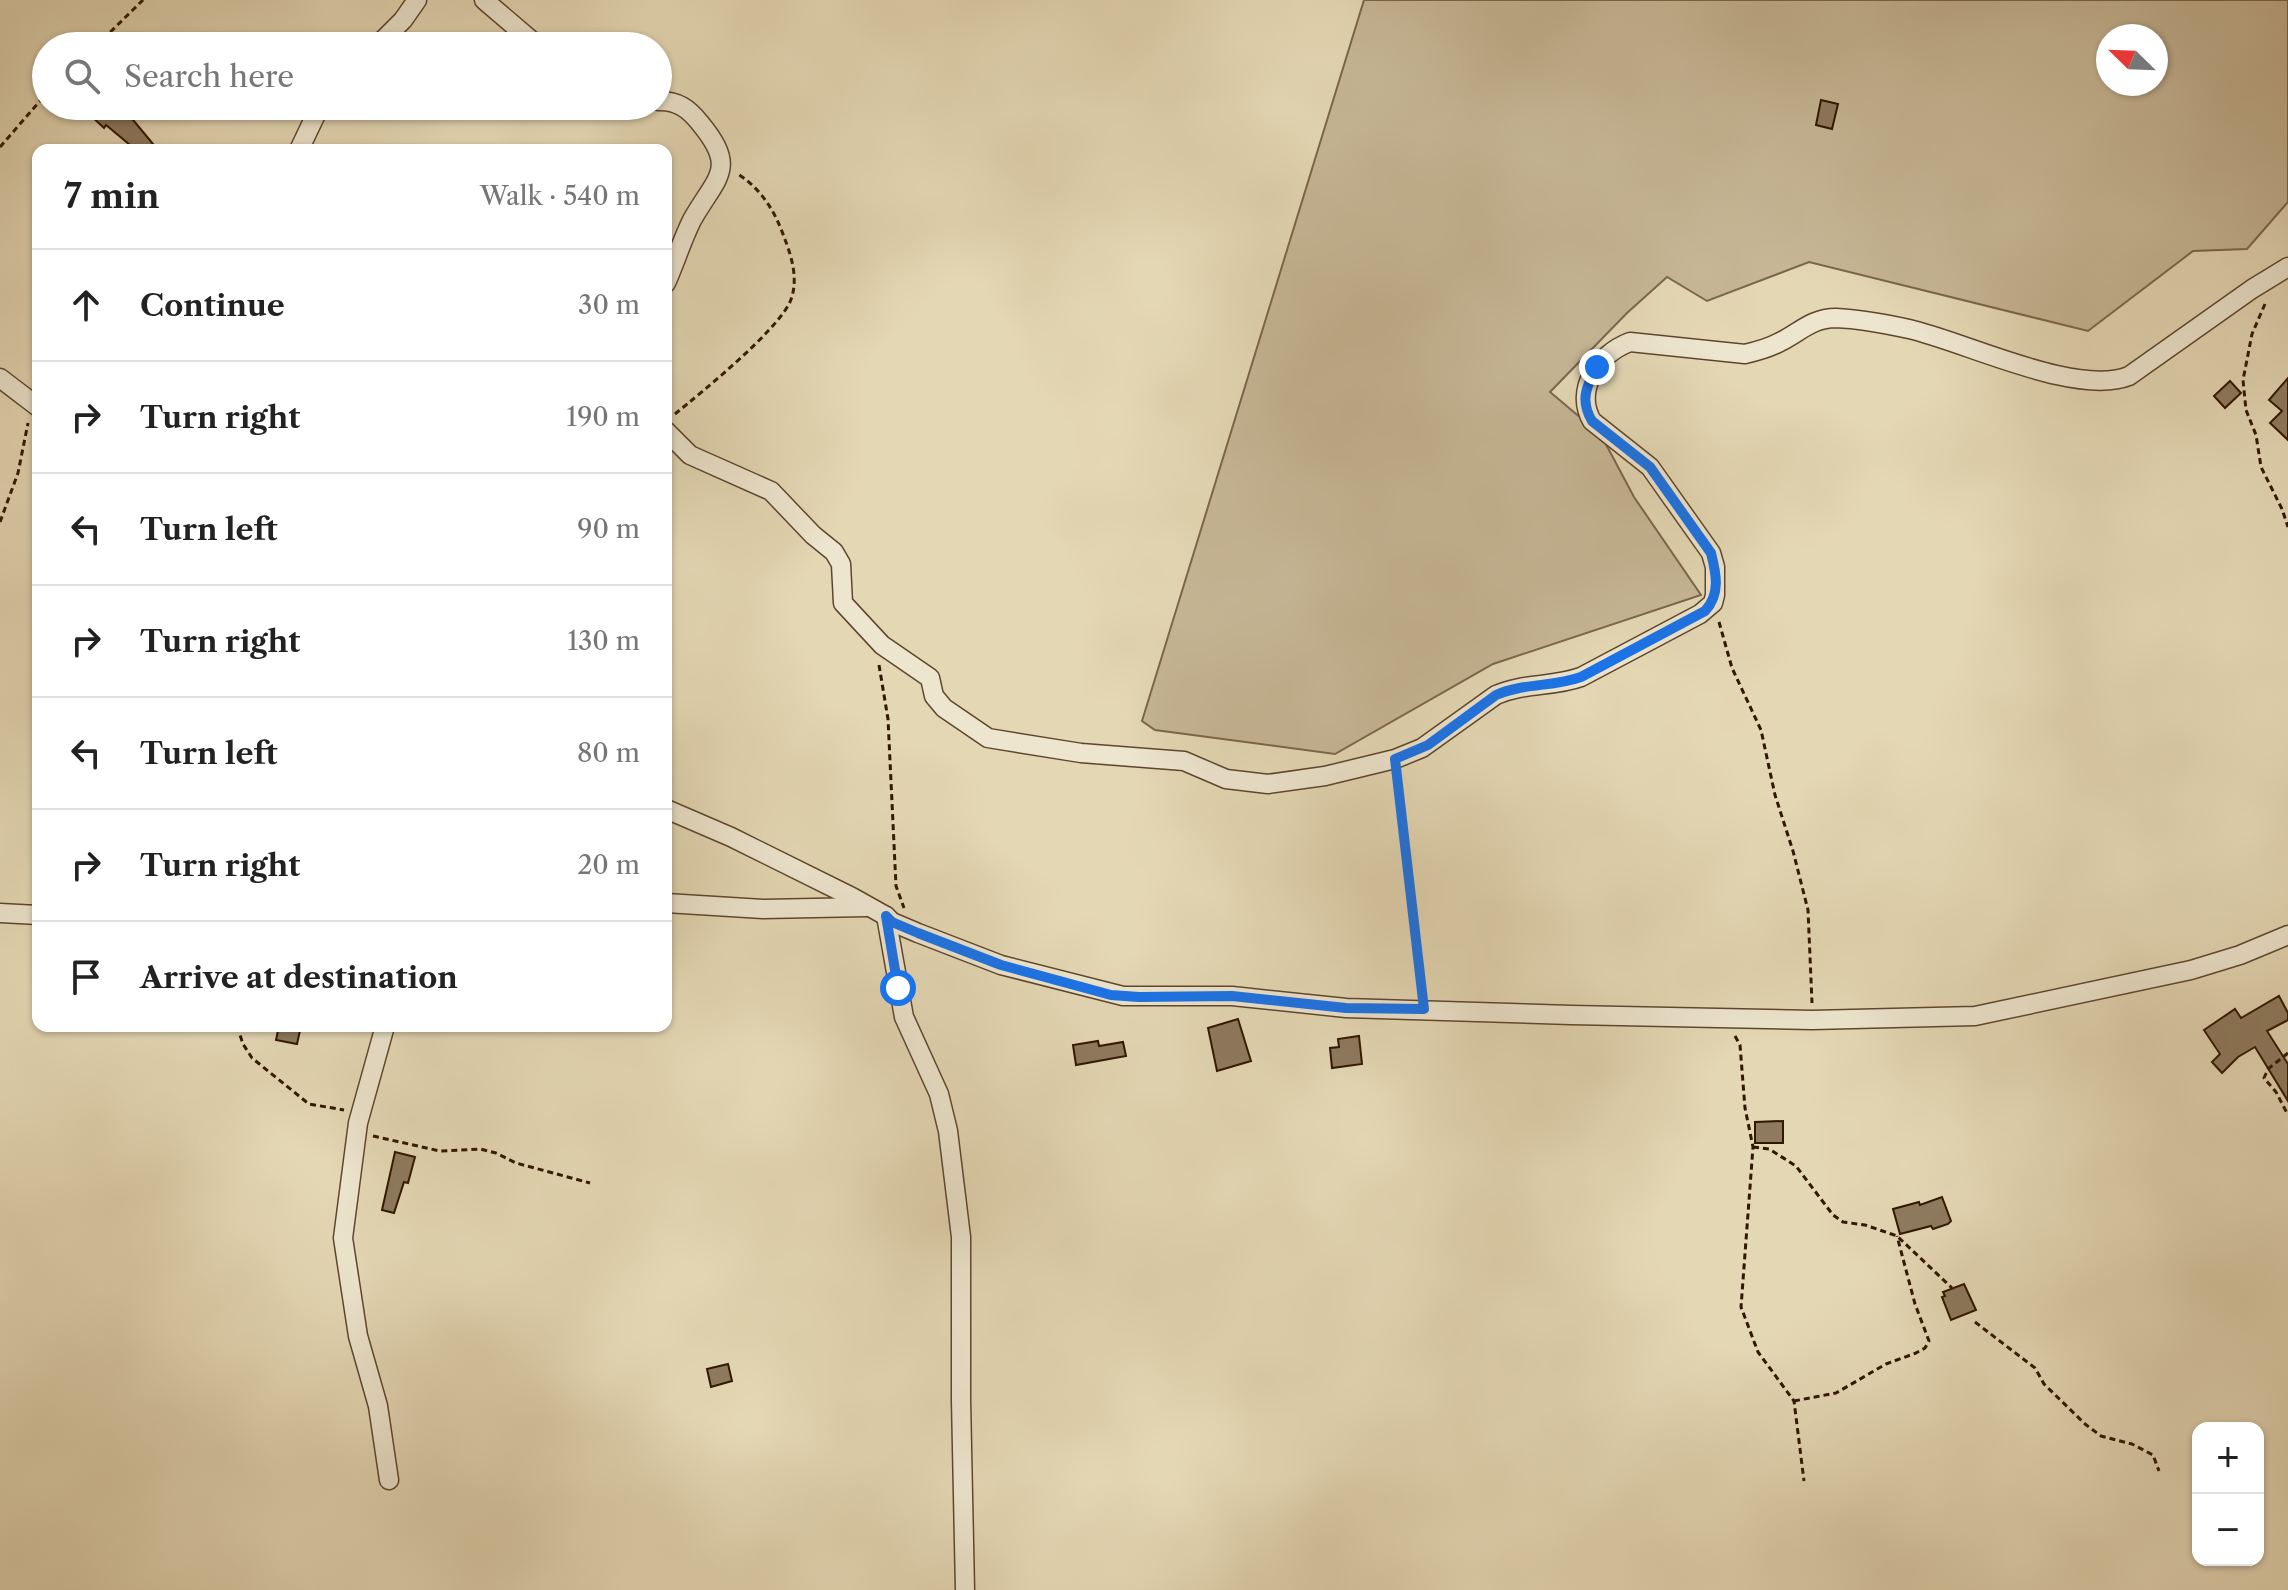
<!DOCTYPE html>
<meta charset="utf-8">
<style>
body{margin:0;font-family:"Libre Caslon Text",serif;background:#f6f6f6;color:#222}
.controls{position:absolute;right:24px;bottom:24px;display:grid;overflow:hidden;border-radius:16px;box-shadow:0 2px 6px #0004}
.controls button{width:72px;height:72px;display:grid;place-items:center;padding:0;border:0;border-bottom:2px solid #e0e0e0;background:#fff;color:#222;font:40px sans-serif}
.compass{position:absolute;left:2096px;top:24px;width:72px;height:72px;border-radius:50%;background:#fff;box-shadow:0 2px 6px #0004;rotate:293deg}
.stop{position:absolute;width:24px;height:24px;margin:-18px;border:6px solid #1a73e8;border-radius:50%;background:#fff}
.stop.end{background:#1a73e8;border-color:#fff;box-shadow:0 2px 8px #0008}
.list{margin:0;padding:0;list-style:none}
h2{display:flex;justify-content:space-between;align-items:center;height:104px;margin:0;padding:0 32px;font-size:34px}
h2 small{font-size:26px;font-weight:400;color:#767676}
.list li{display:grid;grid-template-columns:52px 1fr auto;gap:24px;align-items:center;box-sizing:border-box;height:112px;padding:0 32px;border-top:2px solid #e0e0e0}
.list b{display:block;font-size:30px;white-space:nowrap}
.list em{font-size:26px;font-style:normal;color:#767676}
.icon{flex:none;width:44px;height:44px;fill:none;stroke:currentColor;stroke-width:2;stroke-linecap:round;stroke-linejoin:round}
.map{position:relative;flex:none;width:2288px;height:1590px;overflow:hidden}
.search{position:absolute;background:#fff;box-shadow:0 2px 6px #0004;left:32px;top:32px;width:640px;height:88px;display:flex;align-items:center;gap:20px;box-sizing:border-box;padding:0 28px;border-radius:44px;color:#767676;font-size:30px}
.panel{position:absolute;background:#fff;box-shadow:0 2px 6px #0004;left:32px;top:144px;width:640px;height:888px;border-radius:16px}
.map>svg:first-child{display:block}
</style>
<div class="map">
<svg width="2288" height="1590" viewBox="0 0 2288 1590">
<rect width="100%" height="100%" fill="#e4d7b4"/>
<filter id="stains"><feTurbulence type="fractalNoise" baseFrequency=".0025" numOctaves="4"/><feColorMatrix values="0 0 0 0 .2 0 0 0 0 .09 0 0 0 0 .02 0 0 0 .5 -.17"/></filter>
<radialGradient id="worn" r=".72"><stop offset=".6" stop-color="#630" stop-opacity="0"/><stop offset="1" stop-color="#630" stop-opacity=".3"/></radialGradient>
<!-- green -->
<path fill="#c6b695" stroke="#7c664a" stroke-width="2" fill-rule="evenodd" d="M1364 0H2288V202L2247 249 2193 251 2088 331 1809 262 1707 301 1667 277 1627 313 1550 392 1601 435 1634 497 1701 595 1493 664 1335 754 1155 730 1142 721ZM2108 36H2156V84H2108Z"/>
<!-- building -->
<g fill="#8e7a5e" stroke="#311600" stroke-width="2">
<path d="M1821 100 1838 104 1832 129 1816 125Z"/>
<path d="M98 106H117L134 121 158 150H136L106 125 104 128 90 115Z"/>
<path d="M2288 378V440L2270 423 2282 411 2269 400Z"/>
<path d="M2230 381 2241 393 2225 408 2214 396Z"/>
<path d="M2279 996 2288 1013V1020L2267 1031 2288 1064V1101L2255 1047 2238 1057 2222 1073 2212 1062 2220 1054 2204 1030 2235 1009 2241 1018Z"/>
<path d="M1238 1019 1251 1061 1217 1071 1208 1028Z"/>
<path d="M279 1026H301L297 1044 276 1040Z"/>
<path d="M1359 1036 1362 1064 1332 1068 1330 1048 1339 1047 1338 1039Z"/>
<path d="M1098 1041 1099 1046 1123 1042 1126 1056 1076 1065 1073 1045Z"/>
<path d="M1783 1121V1143H1755V1122Z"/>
<path d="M395 1152 415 1157 408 1183 404 1182 394 1213 382 1210Z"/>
<path d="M1942 1197 1951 1221 1948 1224 1933 1229 1931 1226 1900 1234 1893 1209 1919 1202 1920 1205Z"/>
<path d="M1964 1284 1976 1310 1951 1320 1942 1297 1945 1296 1943 1292Z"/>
<path d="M728 1364 732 1381 711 1387 707 1369Z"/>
</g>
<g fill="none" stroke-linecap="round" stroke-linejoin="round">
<!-- minor casing -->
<g stroke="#5e462d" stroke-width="21">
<g id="minor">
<path d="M484 0 538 46"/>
<path d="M377 46 403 20 417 0"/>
<path d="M658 101C677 100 689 109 700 123 738 169 717 176 692 220 682 240 675 263 666 283"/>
<path d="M299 150 320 106"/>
<path d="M0 378 38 407"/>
<path d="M666 431 690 455 771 491 813 535 834 552 841 564 843 603 882 645 930 678 934 696 944 708 988 738 1081 753 1184 761 1226 779 1268 784 1325 776 1395 759 1422 748 1496 695C1523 683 1553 687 1581 677L1700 614 1713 603 1715 595V567L1711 553 1650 467 1592 421C1574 390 1598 354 1630 342L1745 354C1758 351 1769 348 1780 342 1800 332 1812 318 1836 318 1859 319 1886 324 1909 329 1966 342 2076 397 2129 376L2252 289 2288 267"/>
<path d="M666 809 731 837 852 897 886 916 892 922 918 933 1001 965 1123 996H1232L1346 1008 1571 1015 1812 1020 1975 1016 2191 970 2240 955 2288 935"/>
<path d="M666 903 763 909 866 907"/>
<path d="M0 913 38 915"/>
<path d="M886 916 904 1017 939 1094 948 1131 961 1237V1400L965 1590"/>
<path d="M385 1026 358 1123 343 1238 358 1336 378 1406 389 1480"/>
</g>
</g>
<!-- path -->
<g stroke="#311600" stroke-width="3" stroke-dasharray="6 4" stroke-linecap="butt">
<path d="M96 46 143 0"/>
<path d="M0 147 46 94"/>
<path d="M2265 304 2252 334 2243 380 2246 410 2256 435 2261 467 2282 509 2288 527"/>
<path d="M675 414C703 391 775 333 790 302 799 281 792 257 784 237 775 211 761 189 738 174"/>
<path d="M0 522 18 473 28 423"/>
<path d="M1719 622 1732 668 1761 730 1775 795 1793 851 1808 910 1812 1003"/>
<path d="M879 665 888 719 896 886 904 908"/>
<path d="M1397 778 1422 993"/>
<path d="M237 1026 243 1044 252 1058 299 1096 309 1104 344 1110"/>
<path d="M1735 1036 1740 1045 1745 1108 1753 1147 1741 1307 1758 1352 1794 1401 1804 1481"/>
<path d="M2288 1053 2268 1069 2264 1078 2276 1092 2288 1115"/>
<path d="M373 1136 440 1151 480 1149 496 1153 516 1163 590 1183"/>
<path d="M1753 1147 1769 1149 1796 1166 1833 1215 1843 1222 1865 1225 1897 1236 1952 1288"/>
<path d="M1975 1322 2035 1368 2044 1384 2085 1424 2101 1436 2132 1444 2153 1455 2159 1471"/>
<path d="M1794 1401 1836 1393 1886 1364 1916 1353 1925 1348 1929 1341 1915 1304 1897 1236"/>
</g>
<!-- minor -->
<use href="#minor" stroke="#ede5ce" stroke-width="18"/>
</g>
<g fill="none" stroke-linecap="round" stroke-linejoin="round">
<!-- route -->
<path stroke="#1a73e8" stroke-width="10" d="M898 988 886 916 892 922 918 933 1001 965 1111 995 1139 997 1232 996 1346 1008 1424 1009 1395 759 1428 745 1496 695C1523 683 1553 687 1581 677L1705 611C1721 594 1716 573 1711 553L1650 467 1592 421C1580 401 1586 386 1597 367"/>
</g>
<rect width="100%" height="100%" filter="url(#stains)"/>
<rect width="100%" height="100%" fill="url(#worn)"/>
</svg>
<div class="controls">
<button>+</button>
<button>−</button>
</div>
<svg class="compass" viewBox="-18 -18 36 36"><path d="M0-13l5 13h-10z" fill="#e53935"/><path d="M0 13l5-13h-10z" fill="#767676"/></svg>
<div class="stop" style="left:898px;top:988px"></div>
<div class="stop end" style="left:1597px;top:367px"></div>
<div class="search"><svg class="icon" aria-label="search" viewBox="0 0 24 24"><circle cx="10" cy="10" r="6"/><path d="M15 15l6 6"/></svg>Search here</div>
<section class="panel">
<h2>7 min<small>Walk · 540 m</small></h2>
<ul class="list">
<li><svg class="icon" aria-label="ahead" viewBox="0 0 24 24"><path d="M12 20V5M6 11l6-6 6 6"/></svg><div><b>Continue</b></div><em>30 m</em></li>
<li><svg class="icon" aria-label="right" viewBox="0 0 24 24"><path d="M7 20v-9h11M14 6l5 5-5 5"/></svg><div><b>Turn right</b></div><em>190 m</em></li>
<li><svg class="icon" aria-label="left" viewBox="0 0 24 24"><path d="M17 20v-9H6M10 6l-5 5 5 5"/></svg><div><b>Turn left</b></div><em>90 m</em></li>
<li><svg class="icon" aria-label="right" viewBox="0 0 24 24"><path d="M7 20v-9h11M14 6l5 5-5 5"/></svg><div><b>Turn right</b></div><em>130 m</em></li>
<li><svg class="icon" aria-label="left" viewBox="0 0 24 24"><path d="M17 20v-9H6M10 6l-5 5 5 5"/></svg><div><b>Turn left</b></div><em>80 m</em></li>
<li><svg class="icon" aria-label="right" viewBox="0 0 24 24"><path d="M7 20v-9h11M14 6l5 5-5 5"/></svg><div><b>Turn right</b></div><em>20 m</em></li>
<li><svg class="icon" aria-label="arrive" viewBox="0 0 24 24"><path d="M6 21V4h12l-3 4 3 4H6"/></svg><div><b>Arrive at destination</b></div></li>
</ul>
</section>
</div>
